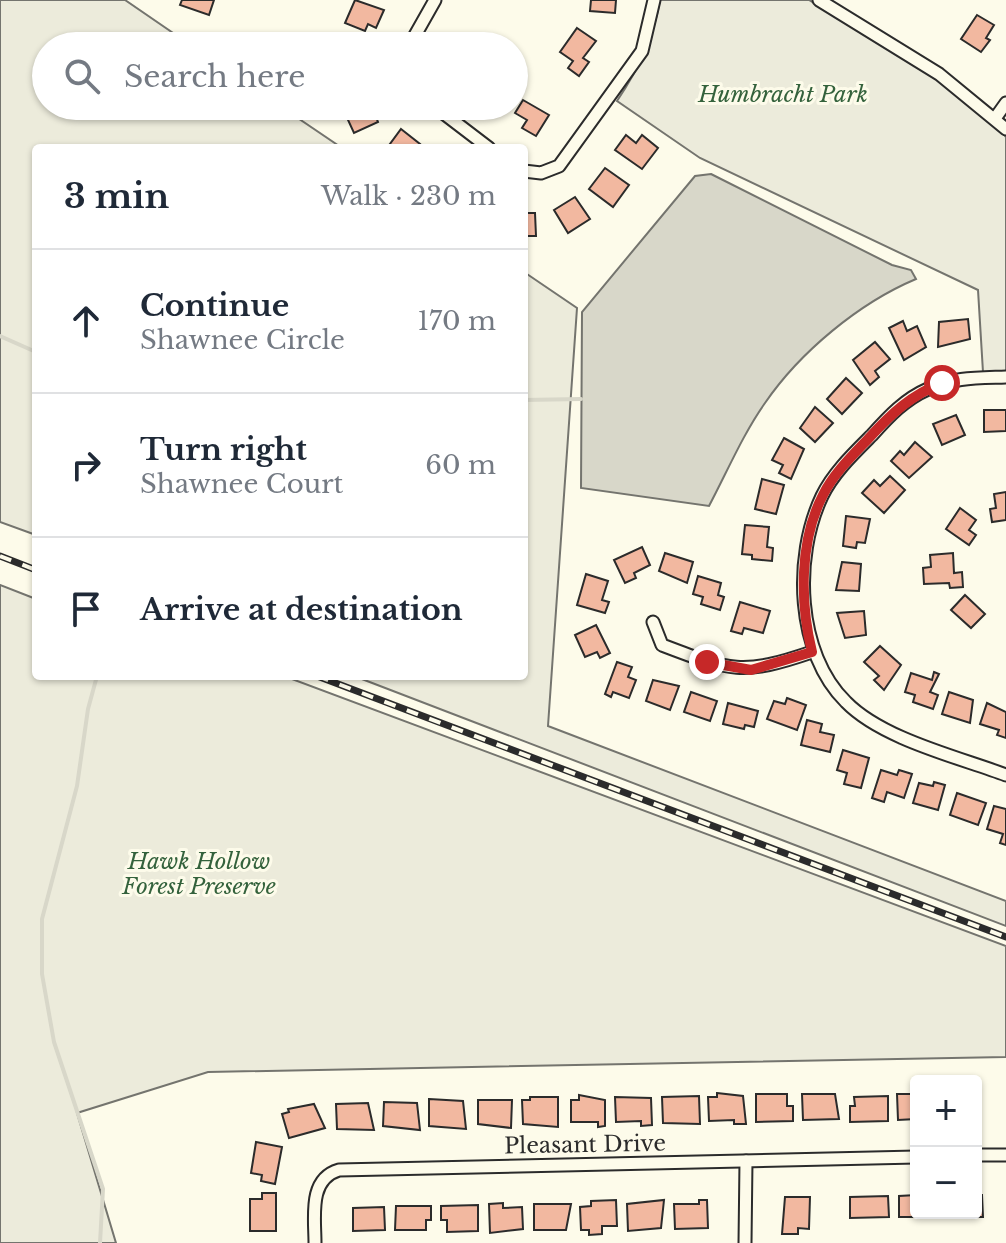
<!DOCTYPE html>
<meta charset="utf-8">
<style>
body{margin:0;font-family:"Libre Baskerville",serif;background:#f6f6f7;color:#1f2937}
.controls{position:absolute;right:24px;bottom:24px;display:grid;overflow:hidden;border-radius:8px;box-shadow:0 2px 6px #0004}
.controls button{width:72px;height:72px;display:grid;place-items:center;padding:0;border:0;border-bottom:2px solid #e0e1e3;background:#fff;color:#1f2937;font:40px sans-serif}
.stop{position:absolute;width:24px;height:24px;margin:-18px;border:6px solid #c62828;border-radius:50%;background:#fff}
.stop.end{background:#c62828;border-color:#fff;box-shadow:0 2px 8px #0008}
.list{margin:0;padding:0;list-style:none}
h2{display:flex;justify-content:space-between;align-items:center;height:104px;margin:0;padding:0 32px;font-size:34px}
h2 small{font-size:26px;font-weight:400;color:#747a83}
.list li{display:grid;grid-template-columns:52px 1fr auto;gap:24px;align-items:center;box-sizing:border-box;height:144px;padding:0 32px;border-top:2px solid #e0e1e3}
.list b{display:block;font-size:30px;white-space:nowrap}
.list p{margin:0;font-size:26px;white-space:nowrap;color:#747a83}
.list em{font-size:26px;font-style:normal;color:#747a83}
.icon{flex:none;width:44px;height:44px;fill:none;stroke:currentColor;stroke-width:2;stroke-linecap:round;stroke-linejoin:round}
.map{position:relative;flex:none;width:1006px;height:1243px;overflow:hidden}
.search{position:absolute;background:#fff;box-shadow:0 2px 6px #0004;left:32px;top:32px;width:496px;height:88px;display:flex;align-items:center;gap:20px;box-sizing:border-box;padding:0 28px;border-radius:44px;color:#747a83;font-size:30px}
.panel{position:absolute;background:#fff;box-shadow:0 2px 6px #0004;left:32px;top:144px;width:496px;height:536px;border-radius:8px}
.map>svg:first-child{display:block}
</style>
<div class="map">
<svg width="1006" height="1243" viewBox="0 0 1006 1243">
<rect width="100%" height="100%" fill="#fdfbea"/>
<!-- green -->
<g fill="#ecebdb" stroke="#74746e" stroke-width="2">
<path d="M0 0H125L192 46H46V106H280L342 148H36V535L0 522Z"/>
<path d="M660 0H809L933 77 993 121 1006 137V372H983L978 290 700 158 617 101C639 68 653 40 660 0Z"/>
<path d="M524 272 577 308 548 726 1006 901V926L354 676H524Z"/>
<path d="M0 585 36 599V676H284L1006 946V1057L208 1072 77 1113 116 1243H0Z"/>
</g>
<!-- water -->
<path fill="#d8d7c9" stroke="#74746e" stroke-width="2" d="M711 174 892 265 911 270 916 279C859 303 800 352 765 403 743 434 727 472 709 506L581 488 582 312 695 176Z"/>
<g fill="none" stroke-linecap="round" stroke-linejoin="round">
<!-- stream -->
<g stroke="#d8d7c9" stroke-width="4">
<path d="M0 336 36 352"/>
<path d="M524 400 581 399"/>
<path d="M97 676 88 709 77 786 42 919V974L54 1042 103 1189 100 1243"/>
</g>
</g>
<!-- building -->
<g fill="#f2b8a0" stroke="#2b2b2b" stroke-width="2">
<path d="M182 0H214L209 15 180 5Z"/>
<path d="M355 0 384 10 376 28 368 24 365 31 345 23Z"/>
<path d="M591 0H616L615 13 590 11Z"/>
<path d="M977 15 994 25 986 38 990 40 981 52 961 39Z"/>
<path d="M577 28 596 41 583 58 589 62 579 76 568 68 573 61 560 52Z"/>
<path d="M523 100 549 115 536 136 522 128 527 120 515 113Z"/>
<path d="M350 106H378L379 109 374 112 378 122 354 133 343 109Z"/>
<path d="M401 129 420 144 417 148H387Z"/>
<path d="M626 135 636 143 642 135 658 148 642 169 615 150Z"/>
<path d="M605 168 629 185 613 207 589 189Z"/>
<path d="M575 197 590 219 568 233 554 210Z"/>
<path d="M524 213H535L536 236H524Z"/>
<path d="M968 319 970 339 938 347 939 322Z"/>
<path d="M903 321 907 331 917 326 926 347 904 360 889 328Z"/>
<path d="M875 342 890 359 875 371 879 377 870 385 853 360Z"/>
<path d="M846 378 862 393 842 414 827 399Z"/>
<path d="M815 407 833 423 815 442 800 428Z"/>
<path d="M984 410H1006V431L984 432Z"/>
<path d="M956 415 965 435 942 445 933 424Z"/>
<path d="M784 438 804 449 791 479 779 473 783 465 772 460Z"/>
<path d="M915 442 932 457 909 478 891 461 900 451 904 455Z"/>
<path d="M890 476 905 490 884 513 862 493 874 480 880 486Z"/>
<path d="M762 479 784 485 776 514 755 509Z"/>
<path d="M1006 492V520L992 522 990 509 996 508 994 494Z"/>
<path d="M960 508 976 520 969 530 976 535 969 545 946 529Z"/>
<path d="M846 516 870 519 865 543 857 542 856 548 843 546Z"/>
<path d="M745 525 769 527 767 547 773 548 772 561 752 559V555L742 554Z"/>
<path d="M642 547 650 565 634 573 636 578 625 583 614 560Z"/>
<path d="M665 553 693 562 687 583 659 571Z"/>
<path d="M953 553 954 573 962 572 963 587 950 588 949 583 924 584 923 568 931 567 930 555Z"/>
<path d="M842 562 861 564 859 591 836 590Z"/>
<path d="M586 574 608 581 602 600 609 602 605 613 577 605Z"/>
<path d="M698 576 721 583 718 595 724 597 720 610 701 604 703 597 693 594Z"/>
<path d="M965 595 985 614 971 628 951 610Z"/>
<path d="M740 602 770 611 763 633 744 628 742 634 731 631Z"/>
<path d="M864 611 866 635 845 638 837 613Z"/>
<path d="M596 625 610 653 600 658 597 652 585 657 575 635Z"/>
<path d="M880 646 901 665 884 690 874 680 879 676 864 662Z"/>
<path d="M617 662 632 667 628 677 636 680 629 698 613 692 611 697 605 694Z"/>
<path d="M934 672 939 674 930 692 938 695 933 709 913 702 915 695 905 692 911 673 932 680Z"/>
<path d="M653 680 679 686 670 710 646 701Z"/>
<path d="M691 692 717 701 710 721 684 712Z"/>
<path d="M949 692 973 700 970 723 942 714Z"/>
<path d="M787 698 806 705 797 730 767 719 774 701 785 704Z"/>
<path d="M728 703 758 711 754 727 745 725 744 729 723 724Z"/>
<path d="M987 703 1006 712V738L997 735 999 730 980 724Z"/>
<path d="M807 720 822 724 820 732 834 735 830 752 801 745Z"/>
<path d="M843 750 869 758 861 788 844 784 847 773 837 770Z"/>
<path d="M881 770 897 775 899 770 912 774 904 798 887 792 884 802 872 798Z"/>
<path d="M934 782 945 785 938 810 913 803 919 783 933 786Z"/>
<path d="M957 793 986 803 978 825 950 815Z"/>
<path d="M994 806 1006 809V845L1000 843 1003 834 987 829Z"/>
<path d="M717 1093 743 1096 746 1124H734V1120L709 1121 708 1097H717Z"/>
<path d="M756 1094H787V1106H793V1121L756 1122Z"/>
<path d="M802 1094H835L839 1119 803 1120Z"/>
<path d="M897 1094H916V1119L898 1120Z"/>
<path d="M579 1095 605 1100V1126L598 1127V1122H571V1100H579Z"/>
<path d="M699 1096 700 1124 663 1123 662 1097Z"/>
<path d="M888 1096V1121L850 1122V1106H855L854 1097Z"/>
<path d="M530 1097H558V1127L523 1124 522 1100H530Z"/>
<path d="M615 1097 651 1098 652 1125 641 1126V1121L616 1122Z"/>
<path d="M429 1099 463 1101 466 1129 429 1126Z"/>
<path d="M478 1100H512L511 1128 478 1124Z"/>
<path d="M384 1102 417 1103 420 1130 383 1126Z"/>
<path d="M368 1103 374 1130 337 1129 336 1104Z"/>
<path d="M314 1104 325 1128 289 1138 282 1114 289 1112 288 1109Z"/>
<path d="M256 1142 282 1147 275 1184 261 1181 262 1175 251 1173Z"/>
<path d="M262 1193H276V1231H250V1199H262Z"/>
<path d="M916 1195V1213H936V1217H899V1196Z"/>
<path d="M976 1195H982L983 1217H946V1213H976Z"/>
<path d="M888 1196 889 1217 850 1218V1197Z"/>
<path d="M785 1197H810L809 1229 798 1228V1234H782Z"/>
<path d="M616 1200 617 1226H602V1234L589 1235V1230H581L580 1207 591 1206V1201Z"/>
<path d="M664 1200 661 1228 628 1231 627 1204Z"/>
<path d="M699 1200H707L708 1228 675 1229 674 1204H699Z"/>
<path d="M503 1203V1208L522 1207 523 1229 490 1233 489 1204Z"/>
<path d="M534 1204H571L566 1230H534Z"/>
<path d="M478 1205V1231L447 1232V1220H441V1206Z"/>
<path d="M396 1206H431V1220H426V1230H395Z"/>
<path d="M384 1207 385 1230 353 1231V1208Z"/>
</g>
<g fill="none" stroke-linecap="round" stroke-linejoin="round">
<!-- street casing -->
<g stroke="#2b2b2b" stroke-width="15">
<g id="street">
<path d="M819 0 939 74 1006 129"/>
<path d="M409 46 435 0"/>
<path d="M434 106 489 148"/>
<path d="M996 117 1006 103"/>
<path d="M524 171 541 173 559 166 642 51 654 0"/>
<path d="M1006 377C979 378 953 377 928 389 905 399 889 416 872 435 854 453 833 473 822 496 793 557 796 653 846 702 882 739 958 757 1006 775"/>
<path d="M653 622 662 645C730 671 742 676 812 652"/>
<path d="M976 1155H1006"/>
<path d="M315 1243C315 1217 308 1179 339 1170L916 1157"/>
<path d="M745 1243 746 1161"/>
</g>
</g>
<!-- street -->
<use href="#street" stroke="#fdfbea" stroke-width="11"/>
<!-- rail casing -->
<g stroke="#2b2b2b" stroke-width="7">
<g id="rail">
<path d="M0 556 36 570"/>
<path d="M317 676 1006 937"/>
</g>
</g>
<!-- rail -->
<use href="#rail" stroke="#fdfbea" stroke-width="4" stroke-dasharray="12" stroke-linecap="butt"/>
</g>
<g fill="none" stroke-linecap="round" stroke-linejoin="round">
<!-- route -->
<path stroke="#c62828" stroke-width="10" d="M707 662 751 670 812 652C800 603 799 541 823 495 834 473 853 455 869 438 891 414 911 395 942 383"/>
</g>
<g text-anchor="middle" stroke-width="6" stroke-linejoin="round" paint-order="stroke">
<!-- park labels -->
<g font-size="22" font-style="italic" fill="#34623c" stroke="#fdfbea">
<text x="783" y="102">Humbracht Park</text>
<text x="199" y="869">Hawk Hollow<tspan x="199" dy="25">Forest Preserve</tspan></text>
</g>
<!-- street labels -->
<g font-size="22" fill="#2b2b2b" stroke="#fdfbea">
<text transform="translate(585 1144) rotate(-1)" y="8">Pleasant Drive</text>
</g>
</g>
</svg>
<div class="controls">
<button>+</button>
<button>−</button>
</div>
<div class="stop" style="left:942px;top:383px"></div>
<div class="stop end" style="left:707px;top:662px"></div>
<div class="search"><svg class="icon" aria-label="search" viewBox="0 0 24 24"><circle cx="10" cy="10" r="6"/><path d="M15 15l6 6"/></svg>Search here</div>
<section class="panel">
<h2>3 min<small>Walk · 230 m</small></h2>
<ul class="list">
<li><svg class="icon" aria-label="ahead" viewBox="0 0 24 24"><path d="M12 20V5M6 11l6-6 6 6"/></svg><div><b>Continue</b><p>Shawnee Circle</p></div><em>170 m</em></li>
<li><svg class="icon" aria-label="right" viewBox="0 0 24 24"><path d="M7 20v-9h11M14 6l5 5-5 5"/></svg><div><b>Turn right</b><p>Shawnee Court</p></div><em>60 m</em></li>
<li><svg class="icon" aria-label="arrive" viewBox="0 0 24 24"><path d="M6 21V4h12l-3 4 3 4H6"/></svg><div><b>Arrive at destination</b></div></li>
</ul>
</section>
</div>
